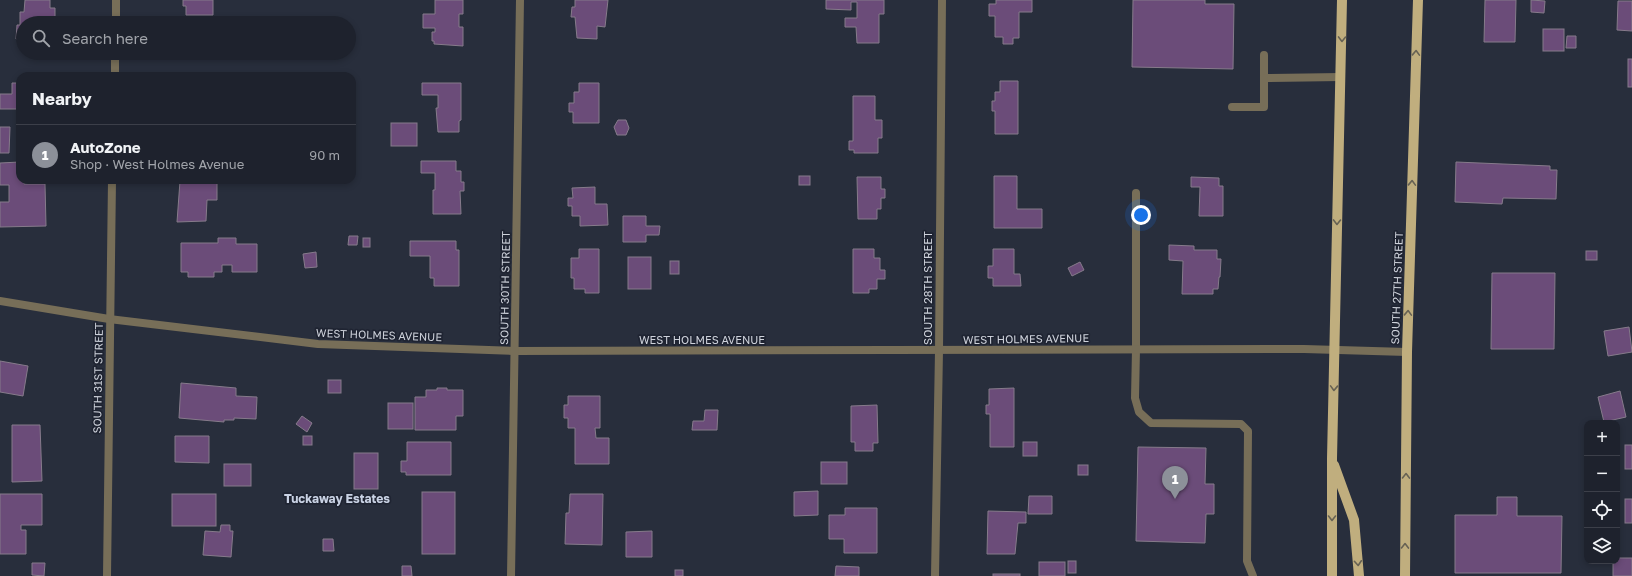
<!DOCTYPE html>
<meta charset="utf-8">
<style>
body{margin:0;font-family:"Golos Text",sans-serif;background:#2b2f39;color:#f1f3f6}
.controls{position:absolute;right:12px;bottom:12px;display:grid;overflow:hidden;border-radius:8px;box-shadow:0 2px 6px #0003}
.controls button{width:36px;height:36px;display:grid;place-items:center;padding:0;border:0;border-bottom:1px solid #3c3f49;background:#1e222d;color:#f1f3f6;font:20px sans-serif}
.you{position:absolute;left:1141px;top:215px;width:14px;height:14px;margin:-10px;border:3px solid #fff;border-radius:50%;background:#1a73e8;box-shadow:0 0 0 6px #1a73e833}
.badge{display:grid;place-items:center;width:26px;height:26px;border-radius:50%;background:#8c9099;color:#fff;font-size:13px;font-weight:700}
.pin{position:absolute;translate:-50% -33px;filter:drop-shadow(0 1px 2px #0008)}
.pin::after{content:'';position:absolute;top:21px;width:14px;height:12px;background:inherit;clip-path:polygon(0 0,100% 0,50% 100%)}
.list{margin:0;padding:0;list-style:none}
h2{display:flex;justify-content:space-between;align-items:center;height:52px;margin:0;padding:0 16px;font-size:17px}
h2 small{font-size:13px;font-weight:400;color:#a1a4aa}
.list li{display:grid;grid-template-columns:26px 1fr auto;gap:12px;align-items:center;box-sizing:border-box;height:60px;padding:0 16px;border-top:1px solid #3c3f49}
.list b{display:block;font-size:15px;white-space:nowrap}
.list p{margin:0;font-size:13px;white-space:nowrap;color:#a1a4aa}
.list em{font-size:13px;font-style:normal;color:#a1a4aa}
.icon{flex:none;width:22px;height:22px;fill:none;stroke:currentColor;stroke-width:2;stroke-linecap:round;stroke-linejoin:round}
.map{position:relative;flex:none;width:1632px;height:576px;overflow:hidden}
.search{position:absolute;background:#1e222d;box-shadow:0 2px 6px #0003;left:16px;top:16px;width:340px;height:44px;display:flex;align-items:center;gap:10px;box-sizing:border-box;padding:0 14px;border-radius:22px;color:#a1a4aa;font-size:15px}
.panel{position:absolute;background:#1e222d;box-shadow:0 2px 6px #0003;left:16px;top:72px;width:340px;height:112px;border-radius:12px}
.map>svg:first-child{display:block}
</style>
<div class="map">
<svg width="1632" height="576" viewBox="0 0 1632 576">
<rect width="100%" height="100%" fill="#282e3c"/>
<!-- building -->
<g fill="#6b4c79" stroke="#867b8b">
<path d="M25 0H50V8H55V18H51V23H23V39H16L17 25H20V12H24Z"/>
<path d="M183 0H213V15H186V6H183Z"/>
<path d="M435 0H463V14H459V27H463V46L434 44V41H432V32H435V28H423V14H435Z"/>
<path d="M575 0H608L605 27 597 26V39L577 38 575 17H571L572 7H575Z"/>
<path d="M826 0H884V14H879V43H857L856 27H845V18H857V2H851V10L826 9Z"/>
<path d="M996 0H1032V12H1019V38H1013V44H1003V37H995V16H989V4H996Z"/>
<path d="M1133 0H1205V4H1234L1233 69 1132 67Z"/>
<path d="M1485 0H1516L1515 42H1484Z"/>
<path d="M1531 0 1545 1 1544 13 1531 12Z"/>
<path d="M1618 1H1632V31L1617 30Z"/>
<rect x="1543" y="29" width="21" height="22"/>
<path d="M1567 36H1576V48H1566Z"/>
<rect x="1628" y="59" width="4" height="28"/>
<path d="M1000 81H1018V134H995V111H992V101H995V92H1000Z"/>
<path d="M12 83H20V109H0V94H12Z"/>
<path d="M422 83H461V120L459 121V132H438L436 108H438V95H422Z"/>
<path d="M579 83H599V123H573V112H569V103H574V92H579Z"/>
<path d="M853 96H875V120H882V138H878V153H854V150H849V141H853Z"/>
<path d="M618 120H626L629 128 626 135H617L614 127Z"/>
<rect x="391" y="123" width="26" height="23"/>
<path d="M0 127H10L9 153H0Z"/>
<path d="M421 161H456V171H461V182H464V191H460L461 214H433V190H435V173H421Z"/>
<path d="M20 162V180H24V184H45L46 226 0 227V202H9V185H0V163Z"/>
<path d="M1456 162 1550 166V170H1557L1556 199 1503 198 1502 204 1455 202Z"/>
<rect x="799" y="176" width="11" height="9"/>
<path d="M994 176H1017V209H1042V228H994Z"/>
<path d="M857 177H881V189H885V198H881V209H877V219H858Z"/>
<path d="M1191 177 1219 178V186H1223V216H1199L1200 187H1191Z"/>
<path d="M183 180H227V182H217V200H207L206 221 177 222 180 181Z"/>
<path d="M595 187V204H607L608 225 580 226V216H572V206H568V198H573L572 188Z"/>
<path d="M623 216H646V226H660L659 235H646V242H623Z"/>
<path d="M349 236H358L357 245H348Z"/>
<path d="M218 238H236V244H257V272H232V265H222V272H214V277H188V272H181V243H218Z"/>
<rect x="363" y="238" width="7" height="9"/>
<path d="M410 241H456V250H459V286H434V278H430V256H410Z"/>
<path d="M1169 245 1194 246V250H1217V259H1221L1220 277H1219L1218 289H1213V294H1182L1183 261 1169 260Z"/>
<path d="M579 249H599V293H585V289H574V278H571V258H579Z"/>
<path d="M853 249H874V258H880V270H885V279H877V289H869V293H853Z"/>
<path d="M993 249H1014V274H1020L1021 286H993V278H988V266H993Z"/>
<rect x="1586" y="251" width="11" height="9"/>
<path d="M316 252 317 267 305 268 303 254Z"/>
<rect x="628" y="257" width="23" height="32"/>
<rect x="670" y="261" width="9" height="13"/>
<path d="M1080 262 1084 270 1072 276 1068 268Z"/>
<path d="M1492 273H1555L1554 349H1491Z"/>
<path d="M1629 327 1632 352 1608 356 1604 331Z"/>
<path d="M0 361 28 366 23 396 0 392Z"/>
<rect x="328" y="380" width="13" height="13"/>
<path d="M181 383 236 388V396L257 397 256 419 234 418V420H224V422L179 418Z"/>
<path d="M437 388H447V390H463V416H456V430H415V397H426V390H437Z"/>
<path d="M1014 388V447H990V414H986V405H989V389Z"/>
<path d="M1620 391 1626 417 1604 422 1598 397Z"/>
<path d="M568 396H600V428H595L596 438H609V464H575V428H568V418H564V405H568Z"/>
<rect x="388" y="403" width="25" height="26"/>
<path d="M877 405 878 443H873V451H855V442H851V406Z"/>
<path d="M705 410H718L717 430H692L693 421H704Z"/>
<path d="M302 416 312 423 307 432 296 424Z"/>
<path d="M12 425H40L42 481 12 482Z"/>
<path d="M175 436H209V463L175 462Z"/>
<rect x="303" y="436" width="9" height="9"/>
<path d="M407 442H451V475H406V472H401V461H407Z"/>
<rect x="1023" y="442" width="14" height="14"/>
<rect x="1625" y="445" width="7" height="24"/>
<path d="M1138 447 1206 448 1205 484H1214V514H1206L1205 543 1136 541Z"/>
<rect x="354" y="453" width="24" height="36"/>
<rect x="821" y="462" width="26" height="22"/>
<rect x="224" y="464" width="27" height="22"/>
<rect x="1078" y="465" width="10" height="10"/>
<path d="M818 491V515L794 516V492Z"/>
<rect x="422" y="492" width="33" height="62"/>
<path d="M0 494H42V525H21V530H26V554H0Z"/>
<rect x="172" y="494" width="44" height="32"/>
<path d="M570 494H603L602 545 565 544 566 513H569Z"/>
<path d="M1029 496H1052V514H1028Z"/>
<path d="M1497 497H1517V516H1562L1561 573H1455V515H1497Z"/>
<rect x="1625" y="499" width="7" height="24"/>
<path d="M845 508H877V553H844V539H829V515H845Z"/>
<path d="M988 511 1026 512V523H1018L1015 554H987Z"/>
<path d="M221 525H230V531H233L231 557 203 555 205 531 220 532Z"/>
<path d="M652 531V557H626V532Z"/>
<path d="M323 539H333L334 551H323Z"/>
<path d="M1617 558H1632V576H1613V561H1617Z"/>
<rect x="1068" y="561" width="8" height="12"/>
<rect x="1039" y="562" width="26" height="14"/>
<path d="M32 563H45L44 576 32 575Z"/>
<path d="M402 566H411L412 576H402Z"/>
<path d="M836 566 859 567V576H835Z"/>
<rect x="675" y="570" width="8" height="6"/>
<rect x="993" y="574" width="27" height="2"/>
</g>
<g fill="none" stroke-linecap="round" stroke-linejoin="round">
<!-- lane -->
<g stroke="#776e58" stroke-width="8">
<path d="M1264 55V78L1341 77"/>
<path d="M1232 107H1264V78"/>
<path d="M1136 193V349L1135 398 1139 412 1151 423 1241 424 1248 431 1247 561 1253 576"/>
</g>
<!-- street -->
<g stroke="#776e58" stroke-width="8">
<path d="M116 23V0"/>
<path d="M115 76V53"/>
<path d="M0 301 109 319 318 344 515 351 1304 349 1407 352"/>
<path d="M107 576 112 180"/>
<path d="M511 576 520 0"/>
<path d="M935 576 939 351 942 0"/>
</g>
<!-- primary -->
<g stroke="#c0ae7e" stroke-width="10">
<path d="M1334 465 1354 520 1359 576"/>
<path d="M1332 576V458L1342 0"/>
<path d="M1405 576 1407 352 1418 0"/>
</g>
</g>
<!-- one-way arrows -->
<defs><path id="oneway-chevron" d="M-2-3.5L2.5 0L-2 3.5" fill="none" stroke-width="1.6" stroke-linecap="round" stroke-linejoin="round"/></defs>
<g stroke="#676254">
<use href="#oneway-chevron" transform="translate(1342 39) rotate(91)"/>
<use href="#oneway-chevron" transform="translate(1416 53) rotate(-88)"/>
<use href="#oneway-chevron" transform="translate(1412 183) rotate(-88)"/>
<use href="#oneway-chevron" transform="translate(1337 222) rotate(91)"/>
<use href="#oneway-chevron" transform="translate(1408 313) rotate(-88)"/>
<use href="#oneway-chevron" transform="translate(1334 388) rotate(92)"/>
<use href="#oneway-chevron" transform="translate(1406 476) rotate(-89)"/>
<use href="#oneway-chevron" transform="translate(1332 518) rotate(90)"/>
<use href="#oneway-chevron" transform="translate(1405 546) rotate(-89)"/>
<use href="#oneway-chevron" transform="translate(1358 563) rotate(86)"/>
</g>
<g text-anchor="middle" stroke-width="3.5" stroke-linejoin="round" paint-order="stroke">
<!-- street labels -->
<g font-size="11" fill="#ced2db" stroke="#1f2432">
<text transform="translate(505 288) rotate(-89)" y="4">SOUTH 30TH STREET</text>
<text transform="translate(928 288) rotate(-90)" y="4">SOUTH 28TH STREET</text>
<text transform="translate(1397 288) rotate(-88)" y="4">SOUTH 27TH STREET</text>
<text transform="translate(379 335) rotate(2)" y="4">WEST HOLMES AVENUE</text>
<text transform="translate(1026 339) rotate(-1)" y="4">WEST HOLMES AVENUE</text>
<text x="702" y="344">WEST HOLMES AVENUE</text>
<text transform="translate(98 378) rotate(-89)" y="4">SOUTH 31ST STREET</text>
</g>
<!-- neighbourhood labels -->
<g font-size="12" font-weight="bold" fill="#c9d2e4" stroke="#1f2432">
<text x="337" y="503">Tuckaway Estates</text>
</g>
</g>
</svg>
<div class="controls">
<button>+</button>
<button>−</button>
<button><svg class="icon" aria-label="locate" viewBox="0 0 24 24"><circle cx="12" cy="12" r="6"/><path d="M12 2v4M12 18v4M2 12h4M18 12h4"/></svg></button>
<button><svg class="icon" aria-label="layers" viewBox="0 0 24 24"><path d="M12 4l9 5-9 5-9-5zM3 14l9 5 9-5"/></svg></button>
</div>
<div class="you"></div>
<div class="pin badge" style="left:1175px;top:499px">1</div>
<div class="search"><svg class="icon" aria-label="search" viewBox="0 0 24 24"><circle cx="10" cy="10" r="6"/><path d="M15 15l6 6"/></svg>Search here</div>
<section class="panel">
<h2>Nearby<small></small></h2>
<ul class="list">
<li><span class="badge">1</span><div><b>AutoZone</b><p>Shop · West Holmes Avenue</p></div><em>90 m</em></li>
</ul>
</section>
</div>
